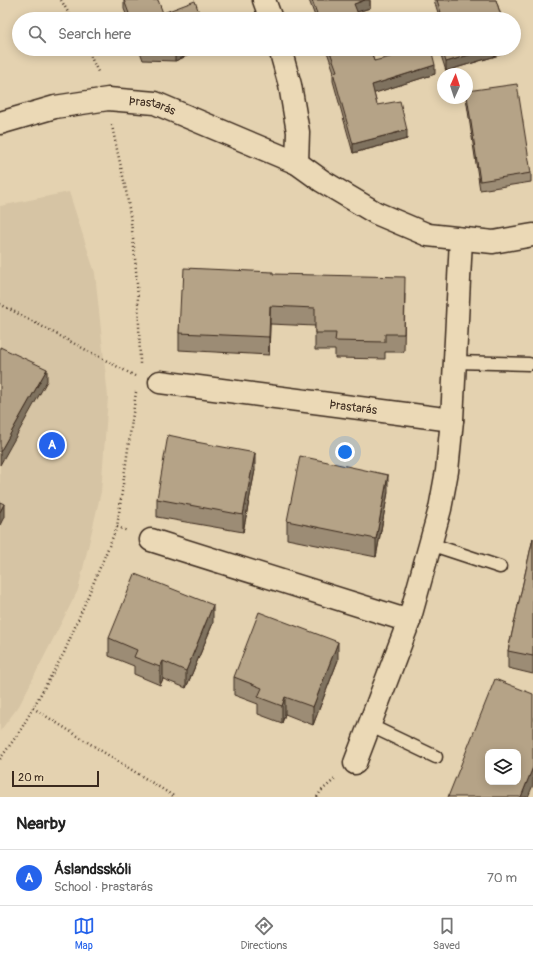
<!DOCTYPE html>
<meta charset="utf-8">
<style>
body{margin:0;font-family:Pangolin,sans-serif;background:#f6f6f6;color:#222}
.controls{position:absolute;right:12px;bottom:12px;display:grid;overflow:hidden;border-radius:8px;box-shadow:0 2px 10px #0003}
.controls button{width:36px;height:36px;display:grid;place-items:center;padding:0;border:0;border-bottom:1px solid #e0e0e0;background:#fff;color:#222;font:20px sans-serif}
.compass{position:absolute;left:437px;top:68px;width:36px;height:36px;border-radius:50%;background:#fff;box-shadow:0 2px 10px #0003;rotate:3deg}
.scale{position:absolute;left:12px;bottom:10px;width:87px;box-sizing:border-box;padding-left:4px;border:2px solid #3b2a1e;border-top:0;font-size:11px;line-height:14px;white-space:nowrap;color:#3b2a1e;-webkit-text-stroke:3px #ebd9b6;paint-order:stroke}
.you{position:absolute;left:345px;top:452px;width:14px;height:14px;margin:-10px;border:3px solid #fff;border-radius:50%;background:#1a73e8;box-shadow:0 0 0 6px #1a73e833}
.badge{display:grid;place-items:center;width:26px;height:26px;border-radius:50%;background:#2563eb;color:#fff;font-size:13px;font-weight:700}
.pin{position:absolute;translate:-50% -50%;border:2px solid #fff;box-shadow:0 1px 4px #0006}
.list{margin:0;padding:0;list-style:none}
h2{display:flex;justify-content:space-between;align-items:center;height:52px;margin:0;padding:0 16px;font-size:17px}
h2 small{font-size:13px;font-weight:400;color:#767676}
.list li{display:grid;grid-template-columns:26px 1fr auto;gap:12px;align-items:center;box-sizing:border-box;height:56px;padding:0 16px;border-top:1px solid #e0e0e0}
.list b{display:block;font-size:15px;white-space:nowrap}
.list p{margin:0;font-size:13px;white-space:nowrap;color:#767676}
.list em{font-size:13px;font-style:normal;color:#767676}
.icon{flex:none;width:22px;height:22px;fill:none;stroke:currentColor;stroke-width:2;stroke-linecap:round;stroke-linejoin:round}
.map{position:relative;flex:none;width:533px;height:797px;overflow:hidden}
.search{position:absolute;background:#fff;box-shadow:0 2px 10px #0003;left:12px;right:12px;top:12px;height:44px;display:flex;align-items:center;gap:10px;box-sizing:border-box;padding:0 14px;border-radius:22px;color:#767676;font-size:15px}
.sheet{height:108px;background:#fff}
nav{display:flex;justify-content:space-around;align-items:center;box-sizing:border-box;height:56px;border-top:1px solid #e0e0e0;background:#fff;font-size:11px;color:#767676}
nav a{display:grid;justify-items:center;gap:2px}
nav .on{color:#2563eb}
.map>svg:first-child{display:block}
</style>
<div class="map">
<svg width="533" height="797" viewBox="0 0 533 797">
<rect width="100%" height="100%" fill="#e4d2b0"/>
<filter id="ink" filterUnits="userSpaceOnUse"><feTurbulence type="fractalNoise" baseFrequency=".025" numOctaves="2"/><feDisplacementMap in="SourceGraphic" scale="8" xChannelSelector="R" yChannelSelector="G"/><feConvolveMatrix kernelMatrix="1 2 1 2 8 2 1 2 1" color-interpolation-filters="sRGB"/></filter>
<g filter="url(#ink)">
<!-- built -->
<path fill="#d6c4a4" d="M69 192 95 273 108 397 101 492 78 590 19 706 0 731V206Z"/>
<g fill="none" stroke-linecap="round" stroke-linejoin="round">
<!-- service casing -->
<g stroke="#3b2a1e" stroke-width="15">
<g id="service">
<path d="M455 362 529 364"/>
<path d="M430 544 500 567"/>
<path d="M369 725 436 757"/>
</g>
</g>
<!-- minor casing -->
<g stroke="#3b2a1e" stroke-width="25">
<g id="minor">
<path d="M264 0 271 19"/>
<path d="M280 49 290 85 298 132 297 163"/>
<path id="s1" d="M0 123 55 107 108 99 155 103 297 163 322 181 376 213 428 235 493 242 533 235"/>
<path id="s2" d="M160 382 452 420"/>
<path d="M151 540 409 621"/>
<path d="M355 763 409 621 440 509 447 471 452 420 461 239"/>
</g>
</g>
<!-- path -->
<g stroke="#3b2a1e" stroke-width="2.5" stroke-dasharray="1 3" stroke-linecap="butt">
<path d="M61 0 72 19"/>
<path d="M87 49 99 74"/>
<path d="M112 125C117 153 125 180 129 209 137 260 139 312 140 364"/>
<path d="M0 304 135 376"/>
<path d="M117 527 128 531"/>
<path d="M33 708 175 797"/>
<path d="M0 759 20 731 64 653 117 527 136 392"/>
<path d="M317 797 321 791 335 779"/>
</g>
<!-- service -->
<use href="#service" stroke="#ebd9b6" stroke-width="12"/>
<!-- minor -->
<use href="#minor" stroke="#ebd9b6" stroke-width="22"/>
</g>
<!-- wall -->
<g fill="#9c8c74" stroke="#3b2a1e">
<path d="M124 0 163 13 201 19H128L124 9Z"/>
<path d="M309 0H370V8L357 12 360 19H316Z"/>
<path d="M434 0H496L502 19H440Z"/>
<path d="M139 49H203L175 61 143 60Z"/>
<path d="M326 49H370L374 61 435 74 374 93 377 105 407 139 353 153 333 81V72H334Z"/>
<path d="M439 49H509V52L446 71Z"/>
<path d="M466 98H467L531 173V182L480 190Z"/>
<path d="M273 274 405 294 404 352H385V359L335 358V350H315V326L270 324 269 355 179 350V333L183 290Z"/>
<path d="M196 442 255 470 243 532 157 517V499Z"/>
<path d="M388 492 376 557 287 539V521Z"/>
<path d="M533 538V674L508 668V651Z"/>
<path d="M213 623 186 688 163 679 160 685 134 674V666L109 656V638Z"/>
<path d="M338 660 313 725 285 714 282 723 258 714V704L234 695V677Z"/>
</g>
<!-- shaded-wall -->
<g fill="#7f725e" stroke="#3b2a1e">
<path d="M365 0H370V8L354 13V4Z"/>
<path d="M181 49H203L175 61V52Z"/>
<path d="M488 49H509V52L446 71V62Z"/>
<path d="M435 65V74L372 94V85Z"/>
<path d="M407 130V139L353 153V144Z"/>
<path d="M270 306V324L269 355V337Z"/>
<path d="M47 369V381L0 465V452Z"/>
<path d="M255 453V470L243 532V515Z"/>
<path d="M388 475V492L376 557V539Z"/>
<path d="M4 504V517L0 525V512Z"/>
<path d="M213 605V623L186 688V671Z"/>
<path d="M338 642V660L313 725V707Z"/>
<path d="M163 661V679L160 685V667Z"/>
<path d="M285 697V714L282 723V706Z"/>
<path d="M533 767V785L528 797H521Z"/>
</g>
<!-- building -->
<g fill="#b5a387" stroke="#3b2a1e" fill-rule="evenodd">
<path d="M124 0H158L163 13 195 1 201 19H131Z"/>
<path d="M312 0H365L354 4 360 19H319Z"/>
<path d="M437 0H496L502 19H443Z"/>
<path d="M143 49H181L175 52 143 51Z"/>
<path d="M329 49H370L374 61 422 49H431L435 65 372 85 377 105 400 101 407 130 353 144 333 72 337 71Z"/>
<path d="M442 49H488L446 62Z"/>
<path d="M517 84 531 173 480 181 467 96V91Z"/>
<path d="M184 268 273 272V274L405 277 404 334H385V342L335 341 336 333H315V308L270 306 269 337 179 333 181 290H183Z"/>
<path d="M0 347 47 369 0 452Z"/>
<path d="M168 435 196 441V442L255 453 243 515 157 499Z"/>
<path d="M300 456 388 475 376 539 287 521Z"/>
<path d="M0 502 4 504 0 512Z"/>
<path d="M533 538V656L508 651Z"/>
<path d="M135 574 213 605 186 671 163 661 160 667 134 657 137 650 109 638Z"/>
<path d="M259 612 338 642 313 707 285 697 282 706 258 697 262 688 234 677Z"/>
<path d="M495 679 533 694V767L521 797H448ZM488 752H518V782H488Z"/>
</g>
</g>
<g text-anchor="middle" stroke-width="3.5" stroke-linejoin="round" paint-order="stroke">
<!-- street labels -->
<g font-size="12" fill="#3b2a1e" stroke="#ebd9b6">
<text dy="4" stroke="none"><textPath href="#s1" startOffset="156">Þrastarás</textPath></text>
<text dy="4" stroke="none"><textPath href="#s2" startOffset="195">Þrastarás</textPath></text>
</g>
</g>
</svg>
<div class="controls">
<button><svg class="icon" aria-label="layers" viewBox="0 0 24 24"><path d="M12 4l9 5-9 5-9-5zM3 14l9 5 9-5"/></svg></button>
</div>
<svg class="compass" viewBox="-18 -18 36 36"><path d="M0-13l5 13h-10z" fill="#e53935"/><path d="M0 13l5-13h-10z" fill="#767676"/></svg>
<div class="scale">20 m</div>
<div class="you"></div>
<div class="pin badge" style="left:52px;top:445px">A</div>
<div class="search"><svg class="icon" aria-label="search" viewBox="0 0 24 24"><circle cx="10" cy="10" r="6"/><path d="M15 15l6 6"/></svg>Search here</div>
</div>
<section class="sheet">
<h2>Nearby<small></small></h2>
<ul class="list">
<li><span class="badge">A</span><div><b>Áslandsskóli</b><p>School · Þrastarás</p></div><em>70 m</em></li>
</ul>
</section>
<nav>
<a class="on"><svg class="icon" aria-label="map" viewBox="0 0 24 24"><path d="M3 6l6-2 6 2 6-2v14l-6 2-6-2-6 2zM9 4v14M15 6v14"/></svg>Map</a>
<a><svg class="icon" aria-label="directions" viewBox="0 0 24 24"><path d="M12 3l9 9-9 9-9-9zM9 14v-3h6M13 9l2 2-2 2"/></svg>Directions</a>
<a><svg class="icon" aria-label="saved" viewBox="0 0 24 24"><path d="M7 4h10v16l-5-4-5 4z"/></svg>Saved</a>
</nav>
